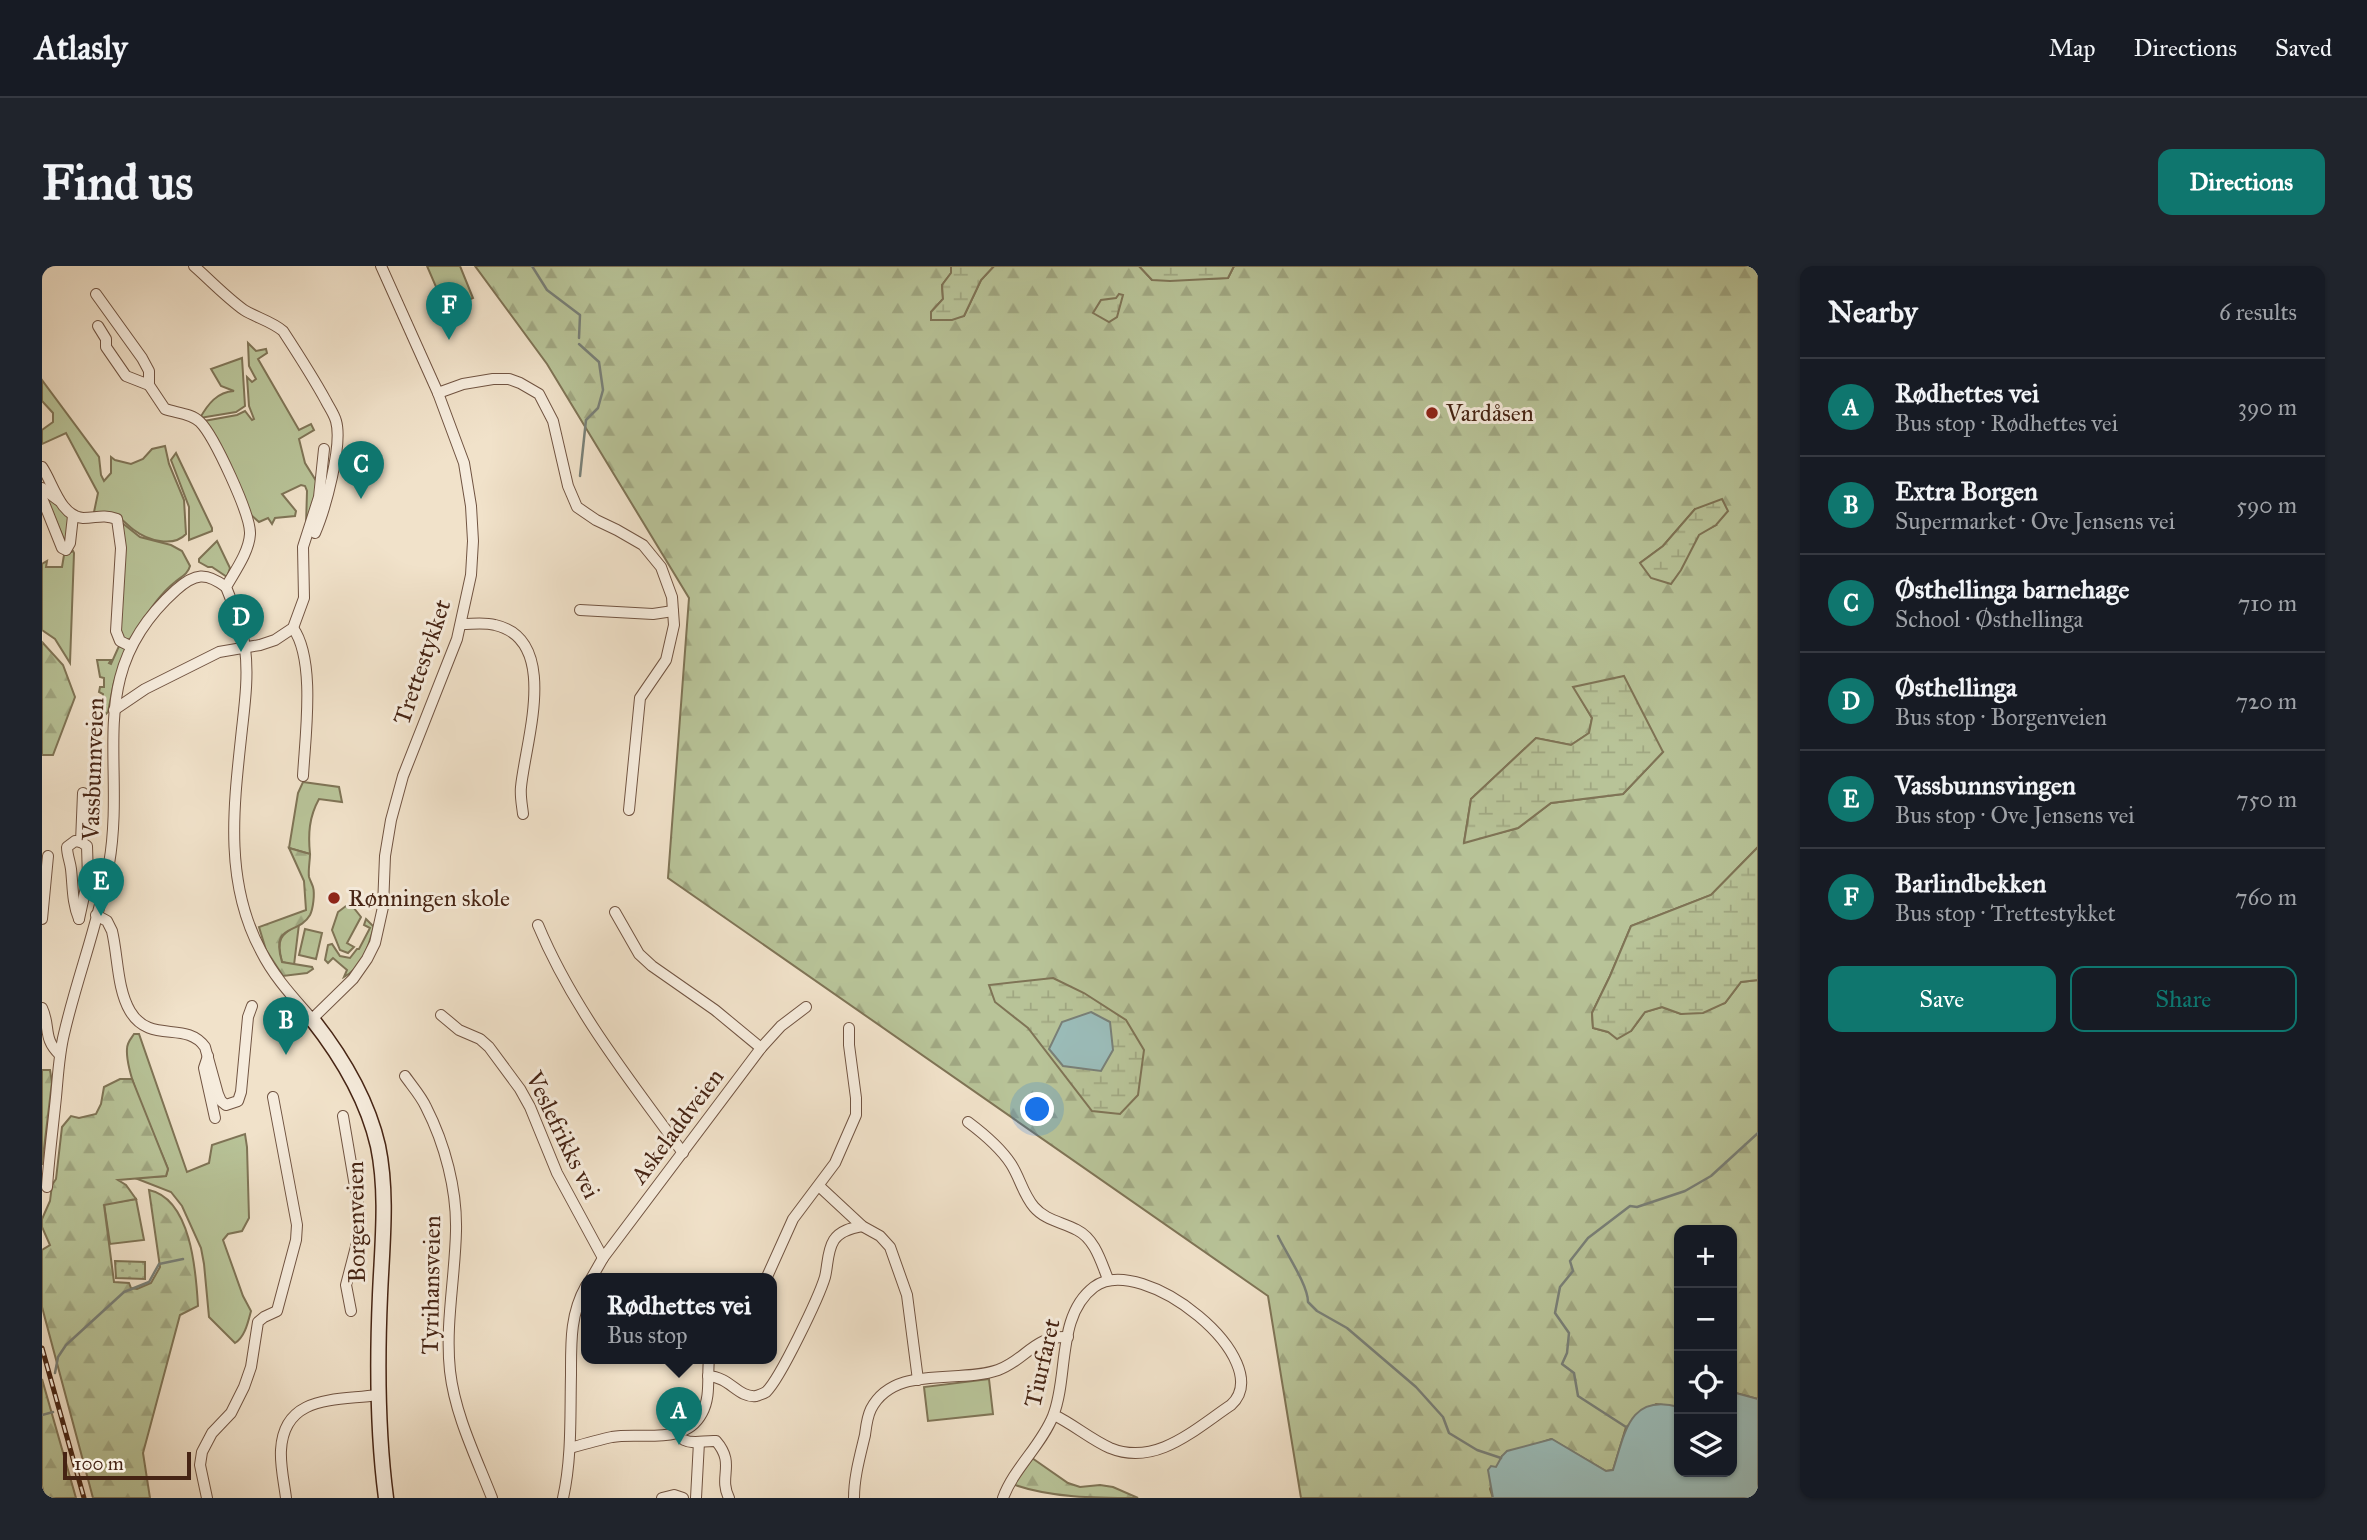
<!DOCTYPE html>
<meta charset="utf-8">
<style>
body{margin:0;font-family:"IM FELL Great Primer",serif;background:#20242c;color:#f1f3f6}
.controls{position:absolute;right:21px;bottom:21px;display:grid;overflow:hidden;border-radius:14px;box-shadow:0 2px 5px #0004}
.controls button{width:63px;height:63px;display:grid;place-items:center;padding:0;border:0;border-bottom:2px solid #363941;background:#171b24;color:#f1f3f6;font:35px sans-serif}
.scale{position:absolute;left:21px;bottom:18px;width:128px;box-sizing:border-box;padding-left:7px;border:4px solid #462414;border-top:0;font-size:19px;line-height:24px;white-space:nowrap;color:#462414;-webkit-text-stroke:5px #f6ecdd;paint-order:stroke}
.you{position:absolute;left:996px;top:844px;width:24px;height:24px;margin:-18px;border:5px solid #fff;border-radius:50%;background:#1a73e8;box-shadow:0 0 0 10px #1a73e833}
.badge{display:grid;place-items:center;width:46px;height:46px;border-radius:50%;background:#0f766e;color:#fff;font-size:23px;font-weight:700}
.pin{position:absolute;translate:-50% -58px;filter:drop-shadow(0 2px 4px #0008)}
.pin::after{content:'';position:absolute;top:37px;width:24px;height:21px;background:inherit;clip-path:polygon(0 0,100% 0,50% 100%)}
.popup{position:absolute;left:539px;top:1007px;width:196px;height:91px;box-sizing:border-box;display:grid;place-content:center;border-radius:14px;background:#171b24;filter:drop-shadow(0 2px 5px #0005);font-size:23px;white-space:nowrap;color:#9ea1a6}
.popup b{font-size:26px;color:#f1f3f6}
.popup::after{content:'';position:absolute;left:50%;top:100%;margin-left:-14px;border:14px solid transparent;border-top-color:#171b24}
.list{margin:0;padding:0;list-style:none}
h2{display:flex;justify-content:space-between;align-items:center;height:91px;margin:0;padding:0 28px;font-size:30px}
h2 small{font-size:23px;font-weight:400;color:#9ea1a6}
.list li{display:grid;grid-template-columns:46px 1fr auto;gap:21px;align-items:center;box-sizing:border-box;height:98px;padding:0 28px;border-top:2px solid #363941}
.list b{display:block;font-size:26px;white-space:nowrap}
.list p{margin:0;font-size:23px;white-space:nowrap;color:#9ea1a6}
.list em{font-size:23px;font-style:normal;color:#9ea1a6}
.actions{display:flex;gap:14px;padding:21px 28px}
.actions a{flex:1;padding:16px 0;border:2px solid #0f766e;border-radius:14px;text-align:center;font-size:24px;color:#0f766e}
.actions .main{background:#0f766e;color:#fff}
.icon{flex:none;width:38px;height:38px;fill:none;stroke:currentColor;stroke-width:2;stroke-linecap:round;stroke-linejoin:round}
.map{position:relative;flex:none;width:1716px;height:1232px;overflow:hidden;border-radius:14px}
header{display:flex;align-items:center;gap:42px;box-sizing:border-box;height:98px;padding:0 35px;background:#171b24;border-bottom:2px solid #363941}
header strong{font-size:33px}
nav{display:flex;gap:38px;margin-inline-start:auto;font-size:24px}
.intro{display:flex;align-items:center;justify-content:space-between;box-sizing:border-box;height:168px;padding:0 42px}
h1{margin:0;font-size:49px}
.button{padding:18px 32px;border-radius:14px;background:#0f766e;color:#fff;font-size:24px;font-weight:700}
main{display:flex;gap:42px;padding:0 42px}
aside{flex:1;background:#171b24;border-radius:14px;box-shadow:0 2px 5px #0004}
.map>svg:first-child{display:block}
</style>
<header>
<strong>Atlasly</strong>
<nav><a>Map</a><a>Directions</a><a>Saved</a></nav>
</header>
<div class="intro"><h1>Find us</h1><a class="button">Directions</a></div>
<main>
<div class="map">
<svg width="1716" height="1232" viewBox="0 0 1716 1232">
<defs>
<pattern id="forest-firs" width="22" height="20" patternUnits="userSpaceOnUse" patternTransform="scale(1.75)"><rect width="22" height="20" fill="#b8c398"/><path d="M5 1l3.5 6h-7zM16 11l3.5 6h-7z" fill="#a0a782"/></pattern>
<pattern id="wetland-marsh" width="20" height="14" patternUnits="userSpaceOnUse" patternTransform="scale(1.75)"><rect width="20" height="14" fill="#b8c398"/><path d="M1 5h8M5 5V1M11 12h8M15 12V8" fill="none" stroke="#a0a782"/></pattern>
<pattern id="park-dots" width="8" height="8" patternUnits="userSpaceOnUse" patternTransform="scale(1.75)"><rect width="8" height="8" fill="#b8c398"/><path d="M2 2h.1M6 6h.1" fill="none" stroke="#a0a782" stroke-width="1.8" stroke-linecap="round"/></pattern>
</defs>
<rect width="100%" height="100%" fill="#f1e2ca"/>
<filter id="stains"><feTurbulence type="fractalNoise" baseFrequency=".00286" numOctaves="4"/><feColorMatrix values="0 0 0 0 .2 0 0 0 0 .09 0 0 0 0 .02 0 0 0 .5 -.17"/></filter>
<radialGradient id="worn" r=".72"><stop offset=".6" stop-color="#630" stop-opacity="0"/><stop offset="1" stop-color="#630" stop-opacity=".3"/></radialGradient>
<!-- grass -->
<g fill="#b8c398" stroke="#7f7456" stroke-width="2">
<path d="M385 0H418L431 32 404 44Z"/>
<path d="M206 77 214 85 224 83 225 87 216 93 257 164 269 158 272 164 257 173 263 197 276 218 264 259 265 225 263 220 259 219 240 228 254 245 253 250 233 252 230 258 226 252 217 256 208 248 174 178 173 170 162 155 195 149 203 145 210 154 212 153 207 140 205 111 210 116 214 113 207 100Z"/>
<path d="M200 92 203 140 194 146 158 152C166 138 175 126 192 125L179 120 169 103Z"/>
<path d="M0 114 57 191 59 209 62 215 69 207V191L73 194 89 198 101 193 110 183 123 180 127 198 142 234 144 268C131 282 105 274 92 264 86 260 81 253 74 250 67 246 60 246 52 246L56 227 24 167 0 178V164L11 156V147L0 135Z"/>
<path d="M134 187 170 262V265L147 274V241L129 194Z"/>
<path d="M3 228 28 249 24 279Z"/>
<path d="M79 256 98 271 129 279 140 285 148 300C146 308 139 311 133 316 114 331 102 354 88 373L81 374 79 371Z"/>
<path d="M175 275 188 302 185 311 170 301H166L157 296V293Z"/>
<path d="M31 285 32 287 28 397 13 373 0 364V298L5 295 4 301H20L22 289Z"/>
<path d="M77 380 84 383 72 416 66 446 63 449 56 437 61 436V428L57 426 58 421H62V412L58 411 55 394H69L67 397 69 398Z"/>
<path d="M261 516 297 521 300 536 277 533C267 551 266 568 268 588L247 582 256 527Z"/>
<path d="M304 640 311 641 319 651 305 677 312 681 306 687 298 684 290 664 296 646Z"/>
<path d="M324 653 332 661C325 682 323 699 302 711L305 704 291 692 286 697 283 694 286 679 290 678 298 690 308 692 315 683H317L328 662 322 659Z"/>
<path d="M257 658 252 699 240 696C234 673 238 669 257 658Z"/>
<path d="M263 663 280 667 274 693 257 689Z"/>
<path d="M92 768H97L145 906 167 897 170 879 203 868 205 881 207 952 200 965 186 968 181 974 201 1030 209 1045C206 1056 203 1071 193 1077L167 1051 162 998 159 982 140 940 129 926 93 912 124 910 126 903C115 875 83 810 85 783 85 776 89 773 92 768Z"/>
<path d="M94 933 102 974 68 978 62 938Z"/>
<path d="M947 1113 951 1148 886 1155 882 1121Z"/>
</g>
<!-- forest -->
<g fill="url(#forest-firs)" stroke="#7f7456" stroke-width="2" fill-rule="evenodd">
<path d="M433 0H909V7L900 19 901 33 889 46 890 54 922 50 939 14 952 0H1097L1110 14 1186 12 1192 0H1716V581L1669 629 1589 660 1568 710 1550 747 1551 762 1566 766 1589 765 1603 746 1620 741 1639 748 1683 737 1699 716 1716 714V1133L1690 1126V964H1637V1141L1614 1138 1584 1161 1571 1204 1564 1205 1509 1173 1460 1190 1448 1223 1451 1232H1259L1226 1030 626 612 647 332 505 98ZM1653 243 1674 259 1598 297 1621 280ZM1532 421 1621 486 1581 528 1509 537 1476 562 1422 576 1429 533 1494 472 1529 479 1547 467 1550 452Z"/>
<path d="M0 376 21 399 33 431 11 489H0Z"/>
<path d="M247 582 268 588C268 595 266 604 267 611 268 614 270 618 271 621 273 628 271 643 268 649 256 670 228 656 240 696L270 701 271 703 265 707 241 710 224 684 217 661 264 644 262 615Z"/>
<path d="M0 804H8L10 816 0 899Z"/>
<path d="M78 813H90L126 903 124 910 76 914 84 919 94 933 62 939 72 1016 87 1017 89 1022 95 1023 109 1017 118 1001 107 924C149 933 154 1005 156 1040L138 1049 101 1187 108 1232H51L0 1041V984L8 979 0 961V953L8 935 10 919 14 913 20 861 29 850 37 852 54 848 59 838 62 821Z"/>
<path d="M0 1113 34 1232H3L0 1220Z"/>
<path d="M990 1192 1026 1217 1038 1221 1058 1219 1071 1221 1096 1232C1054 1232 1008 1232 970 1218Z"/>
</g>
<!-- wetland -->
<g fill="url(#wetland-marsh)" stroke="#7f7456" stroke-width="2">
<path d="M909 0H952L939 14 922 50 910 54H889V46L901 33 900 19 909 7Z"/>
<path d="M1097 0H1192L1186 12 1128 15 1110 14Z"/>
<path d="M1077 28 1081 29 1075 51 1067 56 1051 47 1059 34 1074 32Z"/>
<path d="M1680 233 1686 245 1674 259 1657 269 1639 304 1629 318 1609 312 1598 297 1621 280 1653 243Z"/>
<path d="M1582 410 1621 486 1581 528 1509 537 1476 562 1422 577 1429 533 1494 472 1529 479 1547 467 1550 452 1531 421Z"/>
<path d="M1716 581V714L1699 716 1683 737 1661 747 1639 748 1620 741 1603 746 1589 765 1575 773 1566 766 1551 762 1550 747 1568 710 1589 660 1669 629Z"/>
<path d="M1011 712 1042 727 1084 754 1102 784 1096 829 1078 848 1050 845 986 762 953 736 947 719Z"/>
</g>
<!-- park -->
<path fill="url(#park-dots)" stroke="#7f7456" stroke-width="2" d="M73 995 103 996V1013L74 1012Z"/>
<!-- water -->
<g fill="#9bbdba" stroke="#798078" stroke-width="2">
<path d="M1049 746 1068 756 1071 784 1059 805 1021 800 1007 783 1020 756Z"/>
<path d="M1690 1126 1716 1133V1232H1451L1446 1204 1449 1200 1454 1201 1460 1190 1465 1185 1510 1173 1564 1205 1571 1204C1583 1167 1587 1127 1637 1141V1206H1690Z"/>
</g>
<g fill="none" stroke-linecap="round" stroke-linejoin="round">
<!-- stream -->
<g stroke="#798078" stroke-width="2.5">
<path d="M490 0 505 24 538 49 537 72"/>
<path d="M537 78 557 96 561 124 556 142 544 154 538 210"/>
<path d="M1236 970C1244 987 1266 1019 1266 1036L1275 1045 1305 1062 1374 1121 1401 1151 1407 1167 1435 1184 1459 1192"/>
<path d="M13 1107 16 1091 24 1079 82 1026 107 1016 117 998 141 993"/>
<path d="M0 1149 11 1146"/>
<path d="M1584 1161 1536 1130 1532 1107 1520 1098 1525 1087 1527 1067 1513 1047 1518 1021 1531 1005 1528 995 1546 972 1588 940 1595 941 1643 925 1669 910 1716 867"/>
</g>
<!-- street casing -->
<g stroke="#715442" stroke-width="12">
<g id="street">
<path d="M152 0C169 15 184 31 202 44 215 52 229 55 241 65 256 88 271 111 284 135 287 141 292 148 294 155 301 179 283 244 273 267"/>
<path d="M54 28 100 92 107 105V119L123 143C134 147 149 147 158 156 172 170 209 249 208 268 207 286 193 305 184 321 192 341 200 361 203 382 207 412 202 443 199 472 191 545 183 618 219 685 232 711 251 731 270 753L311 713 325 693 333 677 341 641 343 590 349 554 361 510 415 373 429 309 431 275 429 240 422 197 396 127 339 0"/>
<path d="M56 60 64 73V81L84 110 107 119"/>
<path d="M396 127 421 118 451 113H467L478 117 497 128 511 155 526 220 535 241 554 254 575 264 601 279 619 301 630 331 632 359 624 394 598 432 587 544"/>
<path d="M0 201C11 217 18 250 41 252 55 252 60 248 75 253L79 282 74 365 78 375 88 380"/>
<path d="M0 222 16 234"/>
<path d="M0 232 20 282 24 284 28 277 31 250"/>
<path d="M538 344 611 348 631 345"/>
<path d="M420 358C431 358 442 356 453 359 519 374 483 477 479 521 478 530 480 539 481 548"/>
<path d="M251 362C274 394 263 471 261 510"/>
<path d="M72 444 103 423 177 386 218 379 233 374 251 362 262 332 261 281 277 231 282 183"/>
<path d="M573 646 597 688 610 700 673 744 719 782"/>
<path d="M54 649 65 655 70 665C76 690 75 723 88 745 108 779 144 754 163 781L176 828 179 835 184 839 196 835 199 826 206 751 210 740"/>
<path d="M0 653 6 590"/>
<path d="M37 653 46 612 45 580 39 576 41 527"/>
<path d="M37 653C30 636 31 621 29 603 28 595 25 589 25 581L33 575 39 576"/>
<path d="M496 659C531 743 588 814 641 887"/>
<path d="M0 742C9 761 0 772 18 789"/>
<path d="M399 749 417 764 438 773 447 781 478 823 488 841 515 907 561 992"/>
<path d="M166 790 162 802 173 852"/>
<path d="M363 810C370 820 379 830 384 841 403 878 415 924 414 965 413 1012 403 1059 408 1105 413 1149 434 1191 450 1232"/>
<path d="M301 850 318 950 317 969 304 1019 309 1045"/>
<path d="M926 856C942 868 958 881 969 898 978 912 981 928 992 941 1003 954 1020 956 1035 964 1053 973 1059 996 1066 1013"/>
<path d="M777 920 820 960 838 970 848 981 865 1029 876 1114"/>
<path d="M5 921C7 891 11 861 14 831 16 810 17 788 22 768 35 711 57 656 67 598 85 493 40 408 134 324 153 307 164 306 184 321"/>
<path d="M549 1013 561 992 719 782 739 760 764 741"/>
<path d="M724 1013 751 953 793 897 814 849V832L807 779V762"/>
<path d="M666 1110C688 1111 696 1132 714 1130 717 1129 721 1128 724 1126 738 1113 777 1031 783 1011 786 999 785 985 792 974 798 965 809 962 820 960"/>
<path d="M642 1174C652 1179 663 1174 674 1175 694 1198 676 1210 687 1232"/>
<path d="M528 1182C542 1178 556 1174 570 1171 599 1166 643 1180 660 1147 669 1131 665 1111 667 1093"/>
<path d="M165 1232 158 1199 160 1186 170 1167 189 1147 202 1121 209 1101 216 1056 222 1051 235 1045 254 974 255 959 231 831"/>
<path d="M244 1232C242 1216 238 1199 239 1184 242 1128 295 1135 335 1129"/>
<path d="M521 1232C530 1192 528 1150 529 1109 529 1077 528 1048 544 1020"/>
<path d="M620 1232 632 1229 641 1232"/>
<path d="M654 1232 657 1176"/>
<path d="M812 1232C812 1211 818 1190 823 1169 824 1161 825 1151 829 1143 852 1098 916 1118 956 1104 984 1094 992 1069 1026 1071"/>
<path d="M961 1232C972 1202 999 1180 1011 1150 1027 1110 1014 1050 1052 1021 1100 985 1237 1095 1189 1139 1153 1163 1114 1201 1068 1182 1048 1173 1031 1158 1012 1149"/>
</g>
</g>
<!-- secondary casing -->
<g stroke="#462414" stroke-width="17">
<path id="secondary" d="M270 753C300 791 325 832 336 880 346 928 340 980 338 1029 335 1098 335 1164 344 1232"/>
</g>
<!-- street -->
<use href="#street" stroke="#f6ecdd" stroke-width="10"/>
<!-- secondary -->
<use href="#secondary" stroke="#f6ecdd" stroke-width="14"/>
<!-- rail casing -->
<g stroke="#462414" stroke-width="5">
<path id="rail" d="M0 1082 42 1232"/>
</g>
<!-- rail -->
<use href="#rail" stroke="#f6ecdd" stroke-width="2.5" stroke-dasharray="8" stroke-linecap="butt"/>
</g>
<!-- markers -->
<g fill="#8f2418" stroke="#f6ecdd" stroke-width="2.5">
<circle cx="1390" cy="147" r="7"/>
<circle cx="292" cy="632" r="7"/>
</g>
<g text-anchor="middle" stroke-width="6" stroke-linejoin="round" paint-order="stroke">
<!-- poi labels -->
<g font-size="24" fill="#462414" stroke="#f6ecdd" text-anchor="start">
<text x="1404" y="155">Vardåsen</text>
<text x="306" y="640">Rønningen skole</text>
</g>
<!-- street labels -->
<g font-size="24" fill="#462414" stroke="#f6ecdd">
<text transform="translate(380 396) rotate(-71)" y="8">Trettestykket</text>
<text transform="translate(51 503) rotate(-88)" y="8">Vassbunnveien</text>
<text transform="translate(635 860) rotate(-53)" y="8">Askeladdveien</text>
<text transform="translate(521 869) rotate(64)" y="8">Veslefrikks vei</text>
<text transform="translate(314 956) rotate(-91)" y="8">Borgenveien</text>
<text transform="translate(389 1019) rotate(-89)" y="8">Tyrihansveien</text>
<text transform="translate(1000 1097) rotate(-77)" y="8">Tiurfaret</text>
</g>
</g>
<rect width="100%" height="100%" filter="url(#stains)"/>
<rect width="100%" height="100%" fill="url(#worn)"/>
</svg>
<div class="controls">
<button>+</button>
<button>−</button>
<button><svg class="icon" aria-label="locate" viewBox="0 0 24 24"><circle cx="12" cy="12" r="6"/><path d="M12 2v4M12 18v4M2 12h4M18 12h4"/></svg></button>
<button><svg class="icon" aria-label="layers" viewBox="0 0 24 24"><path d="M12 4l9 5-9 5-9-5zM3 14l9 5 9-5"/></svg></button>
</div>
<div class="scale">100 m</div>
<div class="you"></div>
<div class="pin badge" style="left:637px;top:1179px">A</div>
<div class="popup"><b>Rødhettes vei</b>Bus stop</div>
<div class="pin badge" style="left:244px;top:789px">B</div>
<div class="pin badge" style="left:319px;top:233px">C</div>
<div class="pin badge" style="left:199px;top:386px">D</div>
<div class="pin badge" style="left:59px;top:650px">E</div>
<div class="pin badge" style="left:407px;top:74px">F</div>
</div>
<aside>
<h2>Nearby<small>6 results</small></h2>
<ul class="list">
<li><span class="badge">A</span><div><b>Rødhettes vei</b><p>Bus stop · Rødhettes vei</p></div><em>390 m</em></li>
<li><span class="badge">B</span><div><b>Extra Borgen</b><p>Supermarket · Ove Jensens vei</p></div><em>590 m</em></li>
<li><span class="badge">C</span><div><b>Østhellinga barnehage</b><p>School · Østhellinga</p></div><em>710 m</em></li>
<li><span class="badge">D</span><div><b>Østhellinga</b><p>Bus stop · Borgenveien</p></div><em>720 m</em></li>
<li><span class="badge">E</span><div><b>Vassbunnsvingen</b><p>Bus stop · Ove Jensens vei</p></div><em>750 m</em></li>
<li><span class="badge">F</span><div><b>Barlindbekken</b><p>Bus stop · Trettestykket</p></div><em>760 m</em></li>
</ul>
<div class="actions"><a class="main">Save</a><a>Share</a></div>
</aside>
</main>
